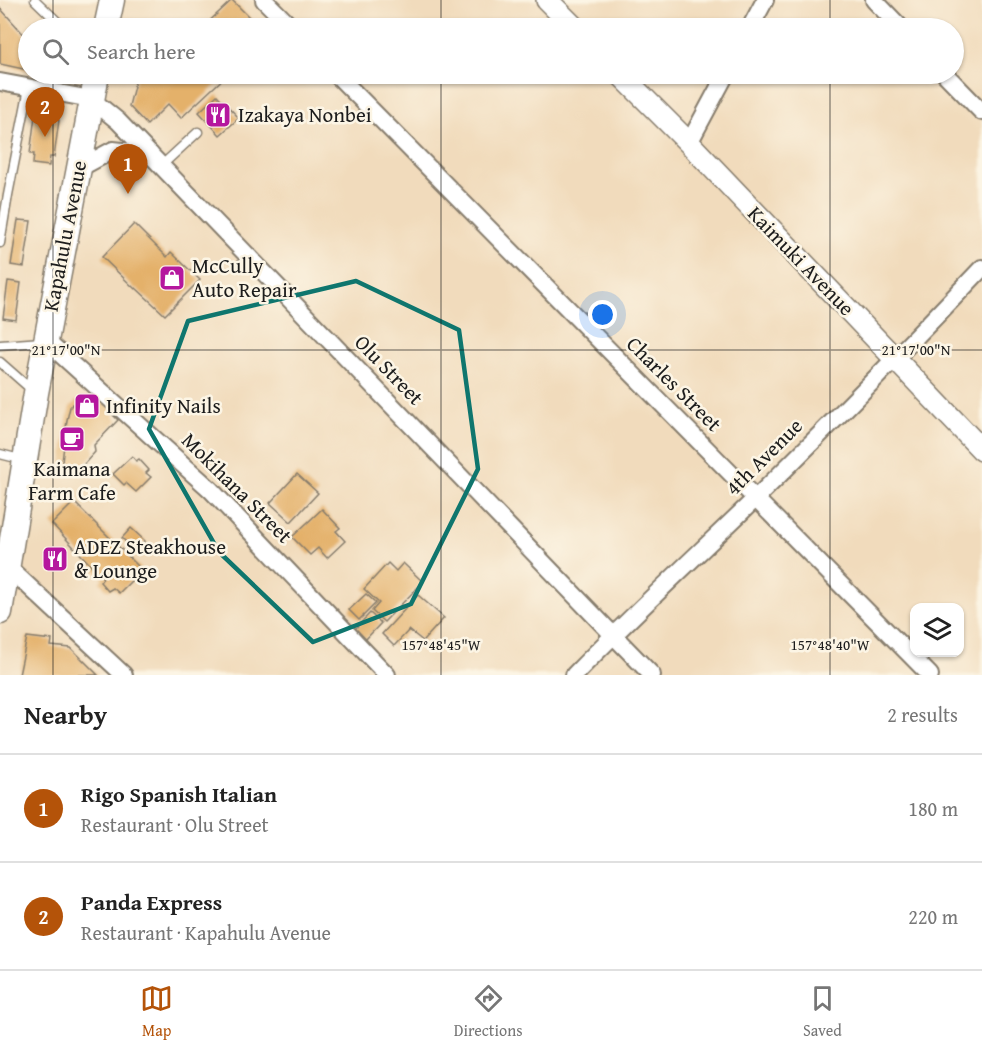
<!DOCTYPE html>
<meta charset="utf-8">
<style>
body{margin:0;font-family:"Gentium Book Plus",serif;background:#f2f2f2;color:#222}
.controls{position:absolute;right:18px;bottom:18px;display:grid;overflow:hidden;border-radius:12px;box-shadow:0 2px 4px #0004}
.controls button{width:54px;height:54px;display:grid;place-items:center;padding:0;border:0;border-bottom:2px solid #e0e0e0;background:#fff;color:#222;font:30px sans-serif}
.you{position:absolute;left:603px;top:315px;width:21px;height:21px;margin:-15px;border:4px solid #fff;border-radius:50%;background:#1a73e8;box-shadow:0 0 0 9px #1a73e833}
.badge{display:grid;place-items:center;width:39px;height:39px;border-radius:50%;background:#b45309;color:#fff;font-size:20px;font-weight:700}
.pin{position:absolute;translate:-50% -50px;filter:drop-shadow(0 2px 3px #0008)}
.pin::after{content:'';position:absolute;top:32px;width:21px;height:18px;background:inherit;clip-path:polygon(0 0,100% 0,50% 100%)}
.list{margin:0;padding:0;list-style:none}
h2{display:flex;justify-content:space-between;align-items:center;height:78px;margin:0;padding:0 24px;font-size:26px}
h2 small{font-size:20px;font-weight:400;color:#767676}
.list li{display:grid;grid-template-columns:39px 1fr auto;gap:18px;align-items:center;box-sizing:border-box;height:108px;padding:0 24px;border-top:2px solid #e0e0e0}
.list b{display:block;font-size:22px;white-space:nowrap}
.list p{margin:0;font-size:20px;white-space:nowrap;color:#767676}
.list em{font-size:20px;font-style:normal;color:#767676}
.icon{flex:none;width:33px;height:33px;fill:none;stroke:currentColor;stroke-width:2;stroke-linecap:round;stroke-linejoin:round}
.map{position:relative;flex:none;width:982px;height:675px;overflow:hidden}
.search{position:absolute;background:#fff;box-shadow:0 2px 4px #0004;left:18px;right:18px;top:18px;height:66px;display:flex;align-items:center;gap:15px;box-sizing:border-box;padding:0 21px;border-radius:33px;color:#767676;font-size:22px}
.sheet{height:294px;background:#fff}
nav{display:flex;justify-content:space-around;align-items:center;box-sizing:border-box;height:84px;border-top:2px solid #e0e0e0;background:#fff;font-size:16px;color:#767676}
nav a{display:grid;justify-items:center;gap:3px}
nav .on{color:#b45309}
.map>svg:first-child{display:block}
</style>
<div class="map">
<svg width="982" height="675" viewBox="0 0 982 675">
<rect width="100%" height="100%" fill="#fcf5e5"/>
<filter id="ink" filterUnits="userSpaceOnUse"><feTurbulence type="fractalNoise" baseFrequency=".0167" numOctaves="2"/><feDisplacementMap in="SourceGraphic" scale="12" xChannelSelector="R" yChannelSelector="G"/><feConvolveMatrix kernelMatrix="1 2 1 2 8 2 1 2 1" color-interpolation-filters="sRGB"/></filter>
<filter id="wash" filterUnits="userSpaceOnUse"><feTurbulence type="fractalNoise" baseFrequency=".008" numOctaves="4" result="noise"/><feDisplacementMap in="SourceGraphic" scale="24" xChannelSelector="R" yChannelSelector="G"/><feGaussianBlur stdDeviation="1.35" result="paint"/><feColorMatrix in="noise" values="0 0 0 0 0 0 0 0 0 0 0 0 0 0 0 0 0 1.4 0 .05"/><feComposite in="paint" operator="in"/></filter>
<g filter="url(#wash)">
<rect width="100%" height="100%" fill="#f1dbbc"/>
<g id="blocks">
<!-- building -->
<g fill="#e4b16a">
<path d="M232 0 260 28H202Z"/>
<path d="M0 8 28 39V70L0 64Z"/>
<path d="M137 74H228L181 118 168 104 147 125 129 106Z"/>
<path d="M217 95 239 118 220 135 199 112Z"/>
<path d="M35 116 59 120 54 157H50L49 166 33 164 34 154H30Z"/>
<path d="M18 220 31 221 24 267 11 265Z"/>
<path d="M134 224 167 257 171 252 200 280 165 315 136 288 135 289 102 257Z"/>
<path d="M8 281 21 283 16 320 3 318Z"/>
<path d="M87 397 99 401 103 399 116 412 113 415 118 420 94 445 95 452 74 475 62 462 67 420 70 407 75 402Z"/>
<path d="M132 456 136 461 139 459 149 470 146 473 151 477 136 492 126 483 124 485 113 474Z"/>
<path d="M297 474 318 493 291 522 270 503Z"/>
<path d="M74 502 142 570 119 593 113 588 108 591 100 582 103 578 52 524Z"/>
<path d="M322 509 340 528 336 531 345 541 327 558 318 548 310 555 292 537Z"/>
<path d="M131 528 145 541 135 551 122 538Z"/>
<path d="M388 563 396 571 403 563 423 582 384 622 372 611 379 603 364 589Z"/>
<path d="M366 594 376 603 359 620 349 610Z"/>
<path d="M418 595 444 618 423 641 409 630 394 646 382 634Z"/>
<path d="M370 613 381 623 365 640 354 630Z"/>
<path d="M27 637 52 640 51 646 71 648 98 675H19Z"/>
</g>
</g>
</g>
<g filter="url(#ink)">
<use href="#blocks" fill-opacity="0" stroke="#867c6c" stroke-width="1.5"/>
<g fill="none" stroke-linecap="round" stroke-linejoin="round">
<!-- service casing -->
<g stroke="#867c6c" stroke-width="11">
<g id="service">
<path d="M35 0 64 28"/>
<path d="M161 166 198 132"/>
<path d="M0 243 8 195 29 88"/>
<path d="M0 345 42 342"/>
<path d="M0 362 33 391"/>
<path d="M0 454 24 460"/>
</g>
</g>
<!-- minor casing -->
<g stroke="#867c6c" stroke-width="20">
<g id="minor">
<path d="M264 0 292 28"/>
<path d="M874 0 901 28"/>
<path d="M750 28 765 0"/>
<path d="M336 74 930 675"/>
<path d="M945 74 982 112"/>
<path d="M0 82 91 99 118 121 613 635 652 675"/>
<path d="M689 143 726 74"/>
<path d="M78 169 113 150 150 154"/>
<path d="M46 341 211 490 387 675"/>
<path d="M8 567 124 675"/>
<path d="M574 675C633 614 695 557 756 498 833 422 908 346 982 268"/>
</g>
</g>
<!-- tertiary casing -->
<g stroke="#867c6c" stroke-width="24">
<g id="tertiary">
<path d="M547 0 575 28"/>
<path d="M620 74 689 143 982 450"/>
</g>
</g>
<!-- secondary casing -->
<g stroke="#867c6c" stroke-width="27">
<g id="secondary">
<path d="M106 28 112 0"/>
<path d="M0 612 36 393 97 74"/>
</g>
</g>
<!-- service -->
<use href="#service" stroke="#fff" stroke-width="8"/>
<!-- minor -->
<use href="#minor" stroke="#fff" stroke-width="16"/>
<!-- tertiary -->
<use href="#tertiary" stroke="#fff" stroke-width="21"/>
<!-- secondary -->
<use href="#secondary" stroke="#fff" stroke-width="24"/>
</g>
</g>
<!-- marked area -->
<path fill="none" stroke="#0f766e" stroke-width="4.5" stroke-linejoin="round" d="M356 281 459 330 478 469 411 604 313 642 219 552 149 429 188 321Z"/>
<!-- ticks -->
<path fill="none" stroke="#1c1c1c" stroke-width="1.5" stroke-opacity="0.45" d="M53 0V28M441 0V28M830 0V28M53 74V675M441 74V675M830 74V675M0 350H982"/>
<!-- icons -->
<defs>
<g id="restaurant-square" transform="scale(1.35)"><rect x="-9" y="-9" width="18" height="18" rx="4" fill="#b5179e" stroke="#fcf5e5"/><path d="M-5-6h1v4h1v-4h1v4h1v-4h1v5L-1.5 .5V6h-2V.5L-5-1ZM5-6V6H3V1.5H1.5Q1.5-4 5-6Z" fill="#fff"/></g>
<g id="shop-square" transform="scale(1.35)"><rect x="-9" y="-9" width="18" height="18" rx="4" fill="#b5179e" stroke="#fcf5e5"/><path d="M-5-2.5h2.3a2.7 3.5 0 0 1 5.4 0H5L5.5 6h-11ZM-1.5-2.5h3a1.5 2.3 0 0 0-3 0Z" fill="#fff"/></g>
<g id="cafe-square" transform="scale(1.35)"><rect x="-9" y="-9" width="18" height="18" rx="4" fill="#b5179e" stroke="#fcf5e5"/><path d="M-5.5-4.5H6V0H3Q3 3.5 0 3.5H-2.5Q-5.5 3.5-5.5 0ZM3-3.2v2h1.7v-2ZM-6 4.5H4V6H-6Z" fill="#fff"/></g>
</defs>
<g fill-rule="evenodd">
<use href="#restaurant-square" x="218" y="115"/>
<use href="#shop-square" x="172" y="278"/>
<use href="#shop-square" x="87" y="406"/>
<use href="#cafe-square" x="72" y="439"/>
<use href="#restaurant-square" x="55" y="559"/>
</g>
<g text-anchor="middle" stroke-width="5" stroke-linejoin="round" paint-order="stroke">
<!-- poi labels -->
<g font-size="21" fill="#1c1c1c" stroke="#fcf5e5" text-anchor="start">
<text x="238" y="122">Izakaya Nonbei</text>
<text x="192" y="273">McCully<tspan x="192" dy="24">Auto Repair</tspan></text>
<text x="106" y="413">Infinity Nails</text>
<text x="72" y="476" text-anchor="middle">Kaimana<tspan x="72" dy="24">Farm Cafe</tspan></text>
<text x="74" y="554">ADEZ Steakhouse<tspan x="74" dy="24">&amp; Lounge</tspan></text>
</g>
<!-- street labels -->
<g font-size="21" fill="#1c1c1c" stroke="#fcf5e5">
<text transform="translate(65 236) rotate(-79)" y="7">Kapahulu Avenue</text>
<text transform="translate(801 261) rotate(46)" y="7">Kaimuki Avenue</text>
<text transform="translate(389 370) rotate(46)" y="7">Olu Street</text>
<text transform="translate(674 384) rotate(45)" y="7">Charles Street</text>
<text transform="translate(764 457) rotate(-45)" y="7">4th Avenue</text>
<text transform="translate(237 488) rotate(45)" y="7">Mokihana Street</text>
</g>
</g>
<g font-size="15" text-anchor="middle" fill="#1c1c1c" stroke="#fcf5e5" stroke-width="5" stroke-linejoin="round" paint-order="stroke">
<text x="66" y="355">21°17'00"N</text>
<text x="916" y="355">21°17'00"N</text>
<text x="441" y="650">157°48'45"W</text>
<text x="830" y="650">157°48'40"W</text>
</g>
</svg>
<div class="controls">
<button><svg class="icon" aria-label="layers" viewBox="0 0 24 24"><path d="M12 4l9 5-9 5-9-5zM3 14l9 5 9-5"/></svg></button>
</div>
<div class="you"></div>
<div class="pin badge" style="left:128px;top:194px">1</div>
<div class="pin badge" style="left:45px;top:137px">2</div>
<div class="search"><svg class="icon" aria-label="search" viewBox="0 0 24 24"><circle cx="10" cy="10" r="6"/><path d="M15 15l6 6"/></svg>Search here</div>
</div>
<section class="sheet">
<h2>Nearby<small>2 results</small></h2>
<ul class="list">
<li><span class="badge">1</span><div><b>Rigo Spanish Italian</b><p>Restaurant · Olu Street</p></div><em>180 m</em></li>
<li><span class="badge">2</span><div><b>Panda Express</b><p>Restaurant · Kapahulu Avenue</p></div><em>220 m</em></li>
</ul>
</section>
<nav>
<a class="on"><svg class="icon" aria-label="map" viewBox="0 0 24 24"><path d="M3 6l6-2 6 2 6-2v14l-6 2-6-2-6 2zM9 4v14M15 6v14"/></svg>Map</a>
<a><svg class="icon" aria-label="directions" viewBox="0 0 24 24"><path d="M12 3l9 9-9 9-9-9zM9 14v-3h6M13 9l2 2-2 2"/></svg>Directions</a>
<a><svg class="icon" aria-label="saved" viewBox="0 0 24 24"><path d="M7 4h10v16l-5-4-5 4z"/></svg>Saved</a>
</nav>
